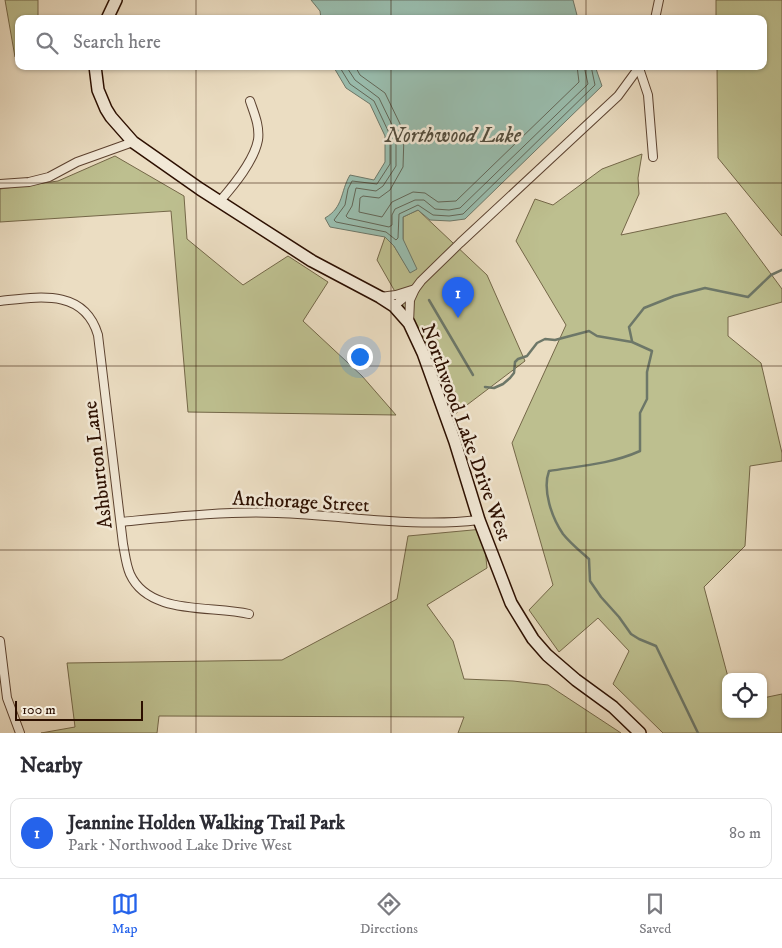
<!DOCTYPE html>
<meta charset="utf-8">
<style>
body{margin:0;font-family:"IM FELL DW Pica",serif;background:#f7f7f7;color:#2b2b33}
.controls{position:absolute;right:15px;bottom:15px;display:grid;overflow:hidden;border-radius:10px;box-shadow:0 1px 4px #0004}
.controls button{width:45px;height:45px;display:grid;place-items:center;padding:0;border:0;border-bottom:1px solid #e1e1e2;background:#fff;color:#2b2b33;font:25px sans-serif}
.scale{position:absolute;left:15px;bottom:12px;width:128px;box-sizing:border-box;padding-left:5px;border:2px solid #2c0f00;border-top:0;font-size:14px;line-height:18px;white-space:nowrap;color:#2c0f00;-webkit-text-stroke:4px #f2e9d7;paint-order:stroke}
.you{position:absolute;left:359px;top:356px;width:18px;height:18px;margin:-12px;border:4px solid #fff;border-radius:50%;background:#1a73e8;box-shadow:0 0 0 8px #1a73e833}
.badge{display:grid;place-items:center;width:32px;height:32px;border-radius:50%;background:#2563eb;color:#fff;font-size:16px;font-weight:700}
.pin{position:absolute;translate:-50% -41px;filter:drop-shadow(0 1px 2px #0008)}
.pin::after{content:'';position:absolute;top:26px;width:18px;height:15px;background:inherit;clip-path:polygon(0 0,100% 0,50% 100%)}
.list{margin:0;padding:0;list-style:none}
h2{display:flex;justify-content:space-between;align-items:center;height:65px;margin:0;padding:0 20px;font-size:21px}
h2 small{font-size:16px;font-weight:400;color:#7c7c81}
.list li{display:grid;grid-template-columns:32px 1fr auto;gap:15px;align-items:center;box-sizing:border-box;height:70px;margin:0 10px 10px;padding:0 10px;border:1px solid #e1e1e2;border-radius:10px}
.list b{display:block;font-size:19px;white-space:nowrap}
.list p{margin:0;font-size:16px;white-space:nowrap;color:#7c7c81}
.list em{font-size:16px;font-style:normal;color:#7c7c81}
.icon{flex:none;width:28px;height:28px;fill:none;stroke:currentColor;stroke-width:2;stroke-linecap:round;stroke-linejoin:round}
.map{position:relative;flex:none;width:782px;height:733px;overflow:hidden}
.search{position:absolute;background:#fff;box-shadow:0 1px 4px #0004;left:15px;right:15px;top:15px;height:55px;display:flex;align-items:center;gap:12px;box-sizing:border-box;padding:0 18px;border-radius:10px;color:#7c7c81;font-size:19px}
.sheet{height:145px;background:#fff}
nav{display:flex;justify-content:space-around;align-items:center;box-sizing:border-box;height:70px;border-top:1px solid #e1e1e2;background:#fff;font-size:14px;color:#7c7c81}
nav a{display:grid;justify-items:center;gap:2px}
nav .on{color:#2563eb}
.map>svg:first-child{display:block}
</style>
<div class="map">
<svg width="782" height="733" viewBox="0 0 782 733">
<rect width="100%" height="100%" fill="#ebddc2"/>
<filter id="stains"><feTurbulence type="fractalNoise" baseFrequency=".004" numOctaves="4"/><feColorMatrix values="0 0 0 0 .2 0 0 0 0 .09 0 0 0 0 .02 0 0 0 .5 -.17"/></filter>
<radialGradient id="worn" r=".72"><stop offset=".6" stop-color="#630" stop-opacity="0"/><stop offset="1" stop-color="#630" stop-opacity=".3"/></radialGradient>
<!-- green -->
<g fill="#bdbf8f" stroke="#746748">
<path d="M5 0H38V19H19V56L15 57Z"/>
<path d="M716 0H782V236L718 158 717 66H763V19H716Z"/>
<path d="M642 154 638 178 639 194 621 235 726 213 782 289V302L728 317V336L761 363 782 453V461L750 466 745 546 704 587 728 677H726V714H763V698L782 694V733H663L613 684 629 651 598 618 559 652 529 610 553 585 512 443 566 325 516 241 535 199 553 205 602 169Z"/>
<path d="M115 156 184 196 187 239 243 285 288 256 328 282 303 321 362 376 396 415 188 412 171 211 0 222V189L58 181Z"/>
<path d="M418 210 487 275 525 361 455 414 438 367 377 260 385 237 394 246 410 272 403 239V217Z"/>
<path d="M483 529 487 568 427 605 453 641 464 679 513 681 548 685 621 733H458L464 717 159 716 157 733H41L75 727 67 663 282 660 397 599 408 536Z"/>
</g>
<!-- water -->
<g fill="#99bdae" stroke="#6d7768">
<path d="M311 0H573L578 19H321L320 11Z"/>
<path d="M333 66H595L602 86 465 219 450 221 430 220 418 210 403 217V239L417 269 410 273 394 246 385 237 330 227 325 218C344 207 340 192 350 175L374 180 385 162V136L370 104 346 88Z"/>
</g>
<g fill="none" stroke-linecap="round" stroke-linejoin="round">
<!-- shore -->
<g stroke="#626657" stroke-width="1">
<path d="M339 66 350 84 374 101 390 135V164L377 184 352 181 348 189 345 205 334 220 336 222 386 232 396 240 398 238 399 214 418 205 433 215 449 216 463 214 595 85 591 66"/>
<path d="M346 66 355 80 379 98 396 133V166L383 186 376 191 356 188 352 206 346 216 348 218 389 227 392 225V215L395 209 415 200H424L435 209 449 210 460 208 588 84 584 66"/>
<path d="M355 66 360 75 385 93 402 128 404 135 403 167 390 190 379 198 363 196 360 198 359 212 382 217 392 202 413 192 425 193 438 202 456 201 579 82 577 66"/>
</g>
<!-- stream -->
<g stroke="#6d7768" stroke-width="2.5">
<path d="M429 300 473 375"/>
<path d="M632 341 629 327 644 308 674 296 705 288 748 297 771 275 782 270"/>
<path d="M485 387 494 388 503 384 510 378 514 373 515 362 518 359 527 356 537 343 545 339 555 340 589 331 597 336 632 342 652 351 647 372V399L640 413V451C611 464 580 466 549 471 542 490 552 518 563 534 570 543 581 552 589 559L590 581 601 597 619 617 631 634 639 639 656 646 698 733"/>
</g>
<!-- street casing -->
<g stroke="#5c4230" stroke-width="10">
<g id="street">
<path d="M655 19 659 0"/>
<path d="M639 68 648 95 653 157"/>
<path d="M0 184 29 182 49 177 77 162 133 142"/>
<path d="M220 201C234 185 254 161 258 140 260 126 254 113 250 101"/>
<path d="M380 297 396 295 415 289 421 281 460 243 618 96 640 66"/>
<path d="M0 301C38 297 84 288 98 335L123 544C125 554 126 565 130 574 149 616 212 605 249 614"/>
<path d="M394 306 411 292"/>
<path d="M409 323 410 300 415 289"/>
<path d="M121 522C172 517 225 511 277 513 345 515 411 528 479 520"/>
<path d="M0 641 7 698 20 733"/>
</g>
</g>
<!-- secondary casing -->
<g stroke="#2c0f00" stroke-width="14">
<g id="secondary">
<path d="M107 19 116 0"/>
<path d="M95 66 98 90 106 109 111 117 133 142 200 189 312 261 380 297 394 306 409 323 423 353 455 442 479 520 511 603 533 639 547 655 576 680 613 707 640 733"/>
</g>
</g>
<!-- street -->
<use href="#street" stroke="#f2e9d7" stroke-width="8"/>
<!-- secondary -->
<use href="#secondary" stroke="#f2e9d7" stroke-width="11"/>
</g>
<!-- grid -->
<path fill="none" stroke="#2c0f00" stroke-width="1" stroke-opacity="0.55" d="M196 0V19M391 0V19M586 0V19M196 66V733M391 66V733M586 66V733M0 183H782M0 366H782M0 550H782"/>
<g text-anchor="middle" stroke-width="5" stroke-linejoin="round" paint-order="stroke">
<!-- street labels -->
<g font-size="20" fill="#2c0f00" stroke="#f2e9d7">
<text transform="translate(467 432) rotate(70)" y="7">Northwood Lake Drive West</text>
<text transform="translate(97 465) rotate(-97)" y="7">Ashburton Lane</text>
<text transform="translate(301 501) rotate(3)" y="7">Anchorage Street</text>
</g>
<!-- water labels -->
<g font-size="21" font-style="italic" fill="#524c3d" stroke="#f2e9d7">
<text x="453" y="142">Northwood Lake</text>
</g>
</g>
<rect width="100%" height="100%" filter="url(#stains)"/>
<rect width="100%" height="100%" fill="url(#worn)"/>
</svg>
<div class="controls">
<button><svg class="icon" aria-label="locate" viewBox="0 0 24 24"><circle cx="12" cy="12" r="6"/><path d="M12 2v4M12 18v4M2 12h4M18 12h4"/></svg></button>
</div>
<div class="scale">100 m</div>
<div class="you"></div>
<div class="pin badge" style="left:458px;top:318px">1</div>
<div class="search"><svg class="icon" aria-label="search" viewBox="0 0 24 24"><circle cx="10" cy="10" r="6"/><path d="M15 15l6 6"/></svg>Search here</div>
</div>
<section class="sheet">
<h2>Nearby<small></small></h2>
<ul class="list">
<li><span class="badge">1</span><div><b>Jeannine Holden Walking Trail Park</b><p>Park · Northwood Lake Drive West</p></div><em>80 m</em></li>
</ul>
</section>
<nav>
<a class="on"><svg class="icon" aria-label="map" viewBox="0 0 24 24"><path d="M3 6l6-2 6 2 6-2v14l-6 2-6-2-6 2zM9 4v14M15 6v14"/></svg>Map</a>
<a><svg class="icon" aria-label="directions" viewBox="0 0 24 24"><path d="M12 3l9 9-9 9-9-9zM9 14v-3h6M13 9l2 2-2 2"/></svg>Directions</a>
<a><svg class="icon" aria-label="saved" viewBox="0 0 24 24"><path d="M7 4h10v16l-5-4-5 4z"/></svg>Saved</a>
</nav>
